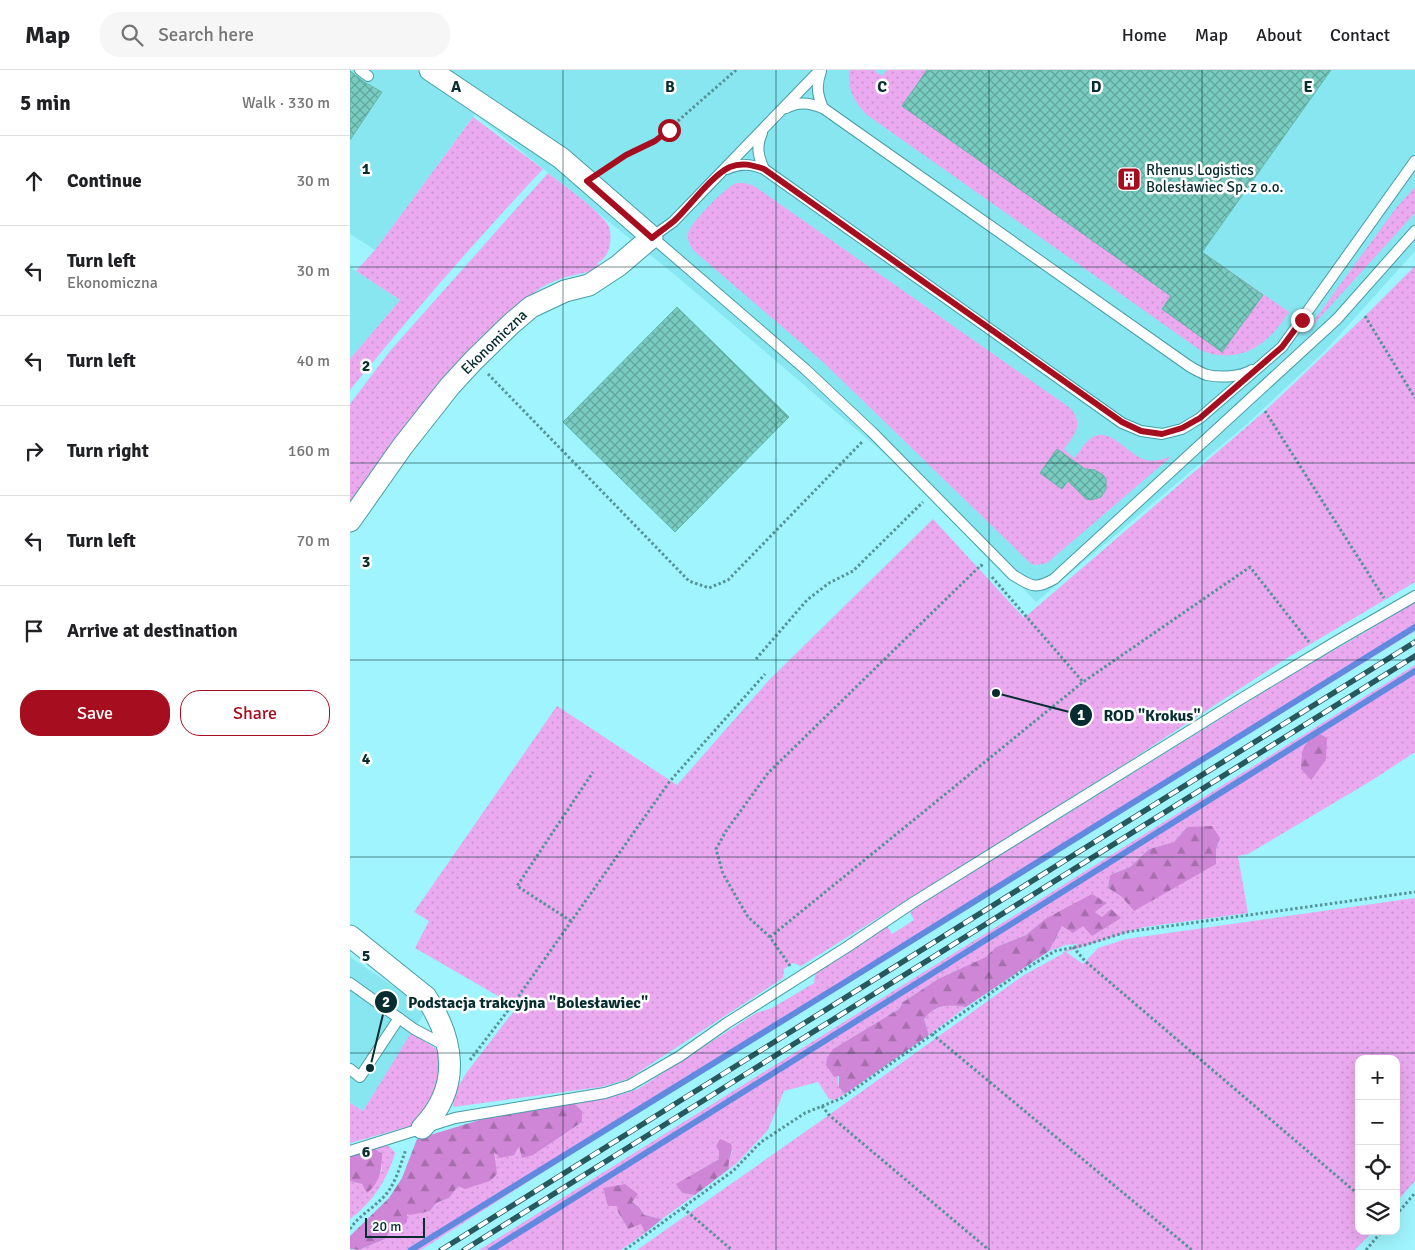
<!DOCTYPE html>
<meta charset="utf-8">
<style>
body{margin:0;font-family:Signika,sans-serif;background:#f6f6f6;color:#202124}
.controls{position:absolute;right:15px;bottom:15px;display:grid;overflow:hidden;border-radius:10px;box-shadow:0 5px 20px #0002}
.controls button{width:45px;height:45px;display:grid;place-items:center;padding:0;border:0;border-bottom:1px solid #e0e0e0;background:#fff;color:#202124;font:25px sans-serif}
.scale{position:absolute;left:15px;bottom:12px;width:60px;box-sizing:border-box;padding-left:5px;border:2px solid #072d31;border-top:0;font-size:14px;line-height:18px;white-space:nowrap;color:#072d31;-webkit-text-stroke:4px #fff;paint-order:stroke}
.stop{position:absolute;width:15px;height:15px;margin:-11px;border:4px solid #a60e1f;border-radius:50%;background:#fff}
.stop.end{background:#a60e1f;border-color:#fff;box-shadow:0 1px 5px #0008}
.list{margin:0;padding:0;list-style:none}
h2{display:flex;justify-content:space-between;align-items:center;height:65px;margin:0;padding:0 20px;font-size:21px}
h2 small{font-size:16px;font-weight:400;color:#757577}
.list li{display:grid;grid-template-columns:32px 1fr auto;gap:15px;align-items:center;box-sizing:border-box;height:90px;padding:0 20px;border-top:1px solid #e0e0e0}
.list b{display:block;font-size:19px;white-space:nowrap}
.list p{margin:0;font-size:16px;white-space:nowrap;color:#757577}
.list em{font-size:16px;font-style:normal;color:#757577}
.actions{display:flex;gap:10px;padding:15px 20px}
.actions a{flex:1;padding:11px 0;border:1px solid #a60e1f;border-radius:20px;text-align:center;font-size:18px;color:#a60e1f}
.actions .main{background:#a60e1f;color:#fff}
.icon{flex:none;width:28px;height:28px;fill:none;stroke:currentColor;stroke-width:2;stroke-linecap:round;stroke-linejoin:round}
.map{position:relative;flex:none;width:1065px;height:1180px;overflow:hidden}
header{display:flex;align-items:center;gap:30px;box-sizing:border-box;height:70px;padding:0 25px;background:#fff;border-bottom:1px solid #e0e0e0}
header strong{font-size:24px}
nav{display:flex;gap:28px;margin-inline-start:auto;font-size:18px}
.search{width:350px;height:45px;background:#f6f6f6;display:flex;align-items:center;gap:12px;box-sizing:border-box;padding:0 18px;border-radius:20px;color:#757577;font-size:19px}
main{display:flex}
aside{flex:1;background:#fff}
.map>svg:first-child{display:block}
</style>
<header>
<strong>Map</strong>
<div class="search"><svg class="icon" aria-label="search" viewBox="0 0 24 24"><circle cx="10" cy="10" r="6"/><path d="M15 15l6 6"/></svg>Search here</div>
<nav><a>Home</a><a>Map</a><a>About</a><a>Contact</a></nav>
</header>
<main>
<aside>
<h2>5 min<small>Walk · 330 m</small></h2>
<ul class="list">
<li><svg class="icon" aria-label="ahead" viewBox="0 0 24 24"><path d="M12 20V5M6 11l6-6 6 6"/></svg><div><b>Continue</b></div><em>30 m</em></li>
<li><svg class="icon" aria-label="left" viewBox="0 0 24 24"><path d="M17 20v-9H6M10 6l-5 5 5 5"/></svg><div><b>Turn left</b><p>Ekonomiczna</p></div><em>30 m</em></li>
<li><svg class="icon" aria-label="left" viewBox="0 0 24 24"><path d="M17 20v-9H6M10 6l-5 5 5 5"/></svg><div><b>Turn left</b></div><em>40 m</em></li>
<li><svg class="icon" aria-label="right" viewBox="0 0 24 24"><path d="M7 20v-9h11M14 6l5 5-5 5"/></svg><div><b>Turn right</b></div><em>160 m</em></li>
<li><svg class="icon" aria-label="left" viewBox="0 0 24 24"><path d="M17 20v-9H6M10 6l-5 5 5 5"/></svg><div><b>Turn left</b></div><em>70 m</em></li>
<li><svg class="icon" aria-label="arrive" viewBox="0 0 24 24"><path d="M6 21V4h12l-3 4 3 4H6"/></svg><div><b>Arrive at destination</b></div></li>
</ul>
<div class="actions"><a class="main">Save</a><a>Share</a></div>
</aside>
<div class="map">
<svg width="1065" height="1180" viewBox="0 0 1065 1180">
<defs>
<pattern id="grass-dots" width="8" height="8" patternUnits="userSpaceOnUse" patternTransform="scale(1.25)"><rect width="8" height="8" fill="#ebaaf0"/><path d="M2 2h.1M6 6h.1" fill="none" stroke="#c893ce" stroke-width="1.8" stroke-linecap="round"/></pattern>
<pattern id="forest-firs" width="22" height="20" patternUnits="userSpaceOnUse" patternTransform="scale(1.25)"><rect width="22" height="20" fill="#d086d6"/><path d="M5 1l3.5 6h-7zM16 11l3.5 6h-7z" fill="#a76eae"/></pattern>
<pattern id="building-cross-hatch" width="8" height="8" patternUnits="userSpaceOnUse" patternTransform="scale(1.25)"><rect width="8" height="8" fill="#79ccc0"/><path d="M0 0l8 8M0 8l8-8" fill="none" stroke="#61a69d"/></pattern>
</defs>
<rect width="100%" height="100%" fill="#9ff4fd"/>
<!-- built -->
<g fill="#88e6f1">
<path d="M0 0H1065V181L975 281 898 353 686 532 590 431 324 204 125 44 25 180 0 164Z"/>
<path d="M0 197 50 230 0 289Z"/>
<path d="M0 887 77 939 13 1041 0 1033Z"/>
</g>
<!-- grass -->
<g fill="url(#grass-dots)" fill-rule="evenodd">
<path d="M499 0H524L532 6 537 0H589L939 242C924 266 901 289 869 285 863 285 856 282 850 280L517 45C503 30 498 21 499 0Z"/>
<path d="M123 47 193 99C126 170 62 244 0 320V289L50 230 6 201 25 180Z"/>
<path d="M198 103C213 115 249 140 258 155 261 160 261 168 260 174 259 182 255 189 247 193L251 197C237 204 223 204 210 209 186 217 168 235 150 252L0 436V334L40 281Z"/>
<path d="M386 113H395L404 116 720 338C735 354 724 365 714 379L724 388C729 383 733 375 739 370 758 352 778 386 796 390 805 392 813 389 822 386L697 493 687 495 681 494 472 291 344 181C340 176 337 170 338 163 341 152 375 118 386 113Z"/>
<path d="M1065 117V143L952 267 1046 138Z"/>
<path d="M1065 196V512L937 588 776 693 451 896 443 893 434 899 433 908 278 1009 251 1017 103 1037 104 1023 117 1002 167 937 65 878 79 851 64 842 207 636 327 715 419 610 583 449 674 548 915 341 1015 246Z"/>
<path d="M1065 531V561L374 987 71 1180H9L35 1169 42 1157 57 1143 80 1141 86 1133 99 1128 108 1115 143 1081 170 1075 182 1085 232 1052V1041L222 1031C246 1030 264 1028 288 1019L406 943 422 938 464 913 465 904 537 856 542 864 564 850 560 842 607 809 722 741 949 600 1014 563Z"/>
<path d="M1065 595V682L1024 709 898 784 888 786 898 843 794 857 716 882 733 894 748 878 776 869 1065 828V1111L1046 1132V989H1009V1161H1023L1005 1180H287L479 1045 674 905 714 883H712L728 874 716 875 699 881 712 856H733L752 847 745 842 757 833 695 849 676 865 646 877 637 887 588 909 553 932 549 939 483 979 489 1017 495 1024 484 1030 479 1029 468 1012 434 1021 418 1060 385 1095 379 1099 378 1092 383 1081H369V1089L327 1114 332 1123 345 1125 312 1149 294 1145 289 1137 282 1132 267 1136 268 1142 278 1159 291 1153 295 1163 271 1180H129ZM837 757 870 768 866 779 772 827 758 818 760 805 780 797 799 779 824 772Z"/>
<path d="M597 934 616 937 579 965 574 949 580 942Z"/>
<path d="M61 963 93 983 95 996 71 1053 0 1073V1033L13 1041Z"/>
<path d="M32 1076H39L45 1083C37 1110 23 1132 0 1149V1111L12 1114 32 1101V1084L24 1078Z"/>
</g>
<!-- forest -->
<g fill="url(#forest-firs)">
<path d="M970 664 977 668 976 690 961 710 951 699C952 680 951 673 970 664Z"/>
<path d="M862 756 870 768 866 779V794L784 841 772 827 758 818 760 805 780 797 799 779 824 772 837 757Z"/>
<path d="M742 824 757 833 745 842 752 847 761 839 771 848 742 866 733 856 723 863 712 856 699 881 616 937C598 934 586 934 574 949L579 965 495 1024 489 1017V1006L484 1007 476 995 477 988 483 979 549 939 553 932 588 909 636 887 646 877 676 865 695 849Z"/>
<path d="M222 1031 232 1041V1052L183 1085 172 1088 169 1076 164 1085 150 1088 144 1082 147 1104 140 1111 115 1119 108 1116 99 1128 86 1133 80 1141 60 1145 57 1144V1152L51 1157H42L35 1169 9 1180 0 1179V1166L39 1128 52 1108 67 1069 136 1048Z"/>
<path d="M370 1069 381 1074C384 1083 377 1089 379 1099L345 1125 332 1123 326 1114 369 1089V1081L366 1076Z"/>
<path d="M24 1078 32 1084C32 1099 30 1113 17 1123L12 1114 0 1111V1084Z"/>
<path d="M275 1114 288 1124 282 1132 289 1137 294 1145 312 1149 295 1163 291 1154 278 1159 268 1142 267 1136H258L253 1118Z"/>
</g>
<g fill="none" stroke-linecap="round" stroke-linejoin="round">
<!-- stream -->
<g stroke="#6289e0" stroke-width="6">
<path d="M61 1180 492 914 1065 557"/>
<path d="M141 1180 1065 601"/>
</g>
</g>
<!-- building -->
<g fill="url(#building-cross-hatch)" stroke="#62b5a9">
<path d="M577 0H981L852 182 913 225 872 282 812 239 821 226 552 36Z"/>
<path d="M0 1 14 12 32 22 0 70Z"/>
<path d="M327 237 439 347 325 462 213 352Z"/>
<path d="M707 379 735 399 745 400 753 405 756 409V419L751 427 741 430 736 429 718 411 712 419 690 403Z"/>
</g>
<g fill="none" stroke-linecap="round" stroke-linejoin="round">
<!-- service casing -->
<g stroke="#479da5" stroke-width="12">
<g id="service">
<path d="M10 0 18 6"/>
<path d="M470 0 323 152 302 167 455 299 522 362 663 505C681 516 685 520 704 509L987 249 1065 161"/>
<path d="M471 1C466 15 467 24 473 38L839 296C844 299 851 303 857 305 871 308 890 307 902 300"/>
<path d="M436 38C449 31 460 33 473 38"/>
<path d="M412 63C406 76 408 86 414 99L772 353 791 361 812 364 832 359 850 348 932 277 1065 91"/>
<path d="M377 99C390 93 401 94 414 99"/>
<path d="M0 913 64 959 96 976"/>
<path d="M0 999 10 1007 49 948"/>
<path d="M0 1081 105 1048 255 1023 280 1015 330 986 377 953 497 877 564 832 894 627 987 571 1065 526"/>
</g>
</g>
<!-- minor casing -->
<g stroke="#479da5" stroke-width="23">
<g id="minor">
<path d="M0 451 52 377 100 316 124 290 161 254 181 237 215 221 239 215 268 196 302 167 211 88 80 0"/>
<path d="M0 866 76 927C105 971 111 1018 72 1058"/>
</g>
</g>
<!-- path -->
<g stroke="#559399" stroke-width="3" stroke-dasharray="2.5 2.5" stroke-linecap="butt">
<path d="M253 100 277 85 305 71 386 0"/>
<path d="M1015 246 1065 328"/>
<path d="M138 304 339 511 359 518 378 510 513 371"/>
<path d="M915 341 1034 528"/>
<path d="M642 507 733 612"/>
<path d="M406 589 457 530 479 513 503 501 573 432"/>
<path d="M221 851 167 816 243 702"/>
<path d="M420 867 398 847 373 804 366 779 376 761 418 703 631 495 633 497"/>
<path d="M723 877 735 891 1009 1125"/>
<path d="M440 896 420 867 733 612 900 497 959 572"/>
<path d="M582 964 842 1180"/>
<path d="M120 990 163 934 320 711 415 604"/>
<path d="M472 1036 479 1045 639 1180"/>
<path d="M333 1138 382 1180"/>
<path d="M1046 1145 1065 1123"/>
<path d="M0 1159C10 1144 26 1137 37 1123 47 1110 51 1093 56 1079"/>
<path d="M275 1180 383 1101 411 1072 455 1043 492 1028 672 901 705 881 735 875 776 862 1065 822"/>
<path d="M1016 1180 1032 1161"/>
</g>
<!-- service -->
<use href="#service" stroke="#fff" stroke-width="10"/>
<!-- minor -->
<use href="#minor" stroke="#fff" stroke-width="21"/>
<!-- rail casing -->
<g stroke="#28585e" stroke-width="5.5">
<g id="rail">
<path d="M91 1180 1065 572"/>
<path d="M114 1180 1065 586"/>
</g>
</g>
<!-- rail -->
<use href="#rail" stroke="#fff" stroke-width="4" stroke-dasharray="11" stroke-linecap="butt"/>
</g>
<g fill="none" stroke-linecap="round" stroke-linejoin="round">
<!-- route -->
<path stroke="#a60e1f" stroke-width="6" d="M319 60 305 71 276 85 237 111 302 168C309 162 317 157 324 151 339 137 362 105 380 97 392 92 402 95 414 99L772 352 791 361 812 364 832 358 850 348 932 277 952 250"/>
</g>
<!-- grid -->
<path fill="none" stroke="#072d31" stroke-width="1" stroke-opacity="0.55" d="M213 0V1180M426 0V1180M639 0V1180M852 0V1180M0 197H1065M0 393H1065M0 590H1065M0 787H1065M0 983H1065"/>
<!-- icons -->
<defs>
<g id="building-square" transform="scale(1.25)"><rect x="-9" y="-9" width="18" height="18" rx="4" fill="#a60e1f" stroke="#fff"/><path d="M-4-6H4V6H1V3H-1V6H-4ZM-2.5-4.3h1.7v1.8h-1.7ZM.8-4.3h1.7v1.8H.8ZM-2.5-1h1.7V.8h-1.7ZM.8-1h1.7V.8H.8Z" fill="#fff"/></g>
</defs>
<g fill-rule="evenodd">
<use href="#building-square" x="779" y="109"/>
</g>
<g text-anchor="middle" stroke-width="5" stroke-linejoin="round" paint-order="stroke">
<!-- poi labels -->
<g font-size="15" fill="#072d31" stroke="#fff" text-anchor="start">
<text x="796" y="105">Rhenus Logistics<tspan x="796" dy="17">Bolesławiec Sp. z o.o.</tspan></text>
</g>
<!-- street labels -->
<g font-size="15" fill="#072d31" stroke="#fff">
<text transform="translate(144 272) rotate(-44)" y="5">Ekonomiczna</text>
</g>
</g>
<g font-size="16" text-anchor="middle" font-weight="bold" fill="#072d31" stroke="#fff" stroke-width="5" stroke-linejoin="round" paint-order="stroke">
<text x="106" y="22">A</text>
<text x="320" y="22">B</text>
<text x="532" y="22">C</text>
<text x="746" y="22">D</text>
<text x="958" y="22">E</text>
<text x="16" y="104">1</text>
<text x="16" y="301">2</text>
<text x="16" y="497">3</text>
<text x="16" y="694">4</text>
<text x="16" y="891">5</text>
<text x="16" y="1087">6</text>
</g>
<!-- callouts -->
<path fill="none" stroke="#072d31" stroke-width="2" d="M646 623L731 645M20 998L36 932"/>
<g fill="#072d31" stroke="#fff" stroke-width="2">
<circle cx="646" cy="623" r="5"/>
<circle cx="20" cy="998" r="5"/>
<circle cx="731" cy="645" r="12"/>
<circle cx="36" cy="932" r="12"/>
</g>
<g font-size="15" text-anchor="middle" font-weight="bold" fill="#fff">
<text x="731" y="650">1</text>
<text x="36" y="937">2</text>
</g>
<g font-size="16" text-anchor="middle" font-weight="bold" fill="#072d31" stroke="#fff" stroke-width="5" stroke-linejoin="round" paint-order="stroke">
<text x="802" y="651">ROD "Krokus"</text>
<text x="178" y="938">Podstacja trakcyjna "Bolesławiec"</text>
</g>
</svg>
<div class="controls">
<button>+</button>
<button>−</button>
<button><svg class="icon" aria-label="locate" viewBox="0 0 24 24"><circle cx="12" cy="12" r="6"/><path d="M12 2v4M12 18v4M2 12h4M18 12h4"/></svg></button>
<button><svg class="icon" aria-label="layers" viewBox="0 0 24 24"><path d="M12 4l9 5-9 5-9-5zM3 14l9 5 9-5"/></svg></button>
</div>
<div class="scale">20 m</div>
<div class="stop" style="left:319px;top:60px"></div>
<div class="stop end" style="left:952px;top:250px"></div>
</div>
</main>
